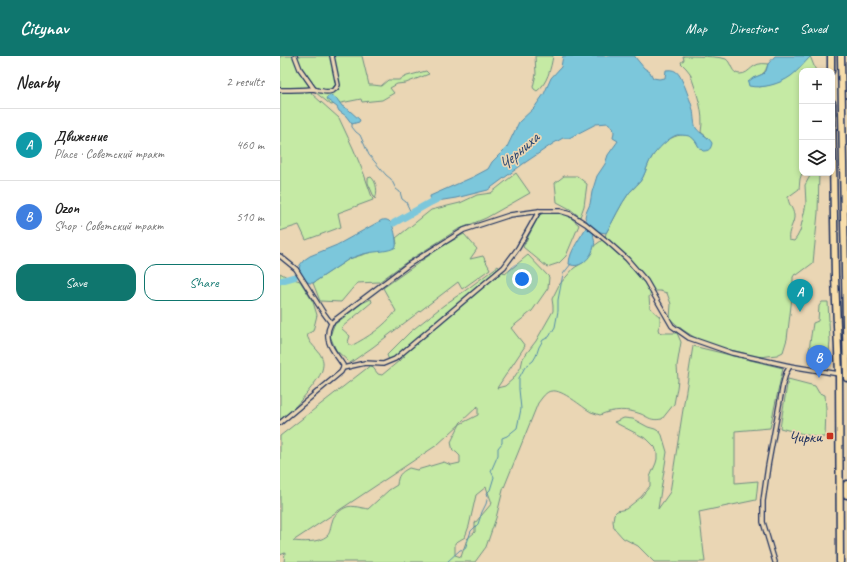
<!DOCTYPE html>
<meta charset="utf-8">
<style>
body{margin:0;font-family:Caveat,sans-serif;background:#f6f6f6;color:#222}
.controls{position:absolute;right:12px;top:12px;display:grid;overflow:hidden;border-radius:8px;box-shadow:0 2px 6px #0003}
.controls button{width:36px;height:36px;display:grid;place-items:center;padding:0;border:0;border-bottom:1px solid #e0e0e0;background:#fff;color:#222;font:20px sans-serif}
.you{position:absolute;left:242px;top:223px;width:14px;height:14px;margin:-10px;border:3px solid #fff;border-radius:50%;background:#1a73e8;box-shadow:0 0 0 6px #1a73e833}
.badge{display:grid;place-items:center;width:26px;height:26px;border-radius:50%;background:#0f766e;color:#fff;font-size:13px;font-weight:700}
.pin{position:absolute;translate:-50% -33px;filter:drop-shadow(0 1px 2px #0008)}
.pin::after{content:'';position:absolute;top:21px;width:14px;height:12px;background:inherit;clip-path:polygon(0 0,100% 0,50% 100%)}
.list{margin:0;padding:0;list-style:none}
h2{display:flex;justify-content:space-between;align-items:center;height:52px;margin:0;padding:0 16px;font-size:17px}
h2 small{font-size:13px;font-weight:400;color:#767676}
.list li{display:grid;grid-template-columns:26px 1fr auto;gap:12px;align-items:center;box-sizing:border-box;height:72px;padding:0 16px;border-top:1px solid #e0e0e0}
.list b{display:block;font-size:15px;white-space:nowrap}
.list p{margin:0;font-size:13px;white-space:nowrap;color:#767676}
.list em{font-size:13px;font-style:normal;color:#767676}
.actions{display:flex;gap:8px;padding:12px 16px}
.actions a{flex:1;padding:9px 0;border:1px solid #0f766e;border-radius:12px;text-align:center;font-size:14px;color:#0f766e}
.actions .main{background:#0f766e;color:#fff}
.icon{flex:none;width:22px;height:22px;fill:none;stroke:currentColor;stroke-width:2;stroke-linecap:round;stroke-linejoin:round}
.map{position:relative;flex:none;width:567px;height:506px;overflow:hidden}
header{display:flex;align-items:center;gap:24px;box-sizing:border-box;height:56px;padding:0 20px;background:#0f766e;color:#fff}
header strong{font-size:19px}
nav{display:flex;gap:22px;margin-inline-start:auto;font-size:14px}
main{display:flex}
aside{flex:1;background:#fff}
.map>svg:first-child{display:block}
</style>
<header>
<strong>Citynav</strong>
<nav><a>Map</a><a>Directions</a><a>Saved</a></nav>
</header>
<main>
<aside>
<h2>Nearby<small>2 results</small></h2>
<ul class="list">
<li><span class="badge" style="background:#0f9aa8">A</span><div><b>Движение</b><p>Place · Советский тракт</p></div><em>460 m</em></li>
<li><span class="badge" style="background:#3f7fe0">B</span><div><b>Ozon</b><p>Shop · Советский тракт</p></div><em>510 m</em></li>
</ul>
<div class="actions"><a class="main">Save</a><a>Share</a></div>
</aside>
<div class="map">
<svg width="567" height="506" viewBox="0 0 567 506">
<rect width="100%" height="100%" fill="#ead6b4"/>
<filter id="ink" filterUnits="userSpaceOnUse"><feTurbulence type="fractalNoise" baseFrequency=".025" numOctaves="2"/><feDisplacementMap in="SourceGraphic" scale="8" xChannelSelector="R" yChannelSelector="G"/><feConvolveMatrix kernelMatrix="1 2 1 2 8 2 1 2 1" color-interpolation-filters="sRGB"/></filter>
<g filter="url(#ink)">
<!-- green -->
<g fill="#c5eaa4" stroke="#708c81" fill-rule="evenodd">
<path d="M0 0H82L89 29H93L101 30 108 24H119L127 20 146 15 149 18 126 27 117 28 110 32 114 37 102 44 82 46 81 43 51 49 30 32 32 38 59 62 73 92 84 118 93 144 58 157 61 171 26 184 19 169 0 175Z"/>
<path d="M255 0H273C271 12 267 28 257 35L254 33 253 31 256 18Z"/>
<path d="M403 0C414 0 437 0 446 3 452 7 451 18 460 18 471 18 471 5 488 8 485 17 483 19 473 22L479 31C506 27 512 19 530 0L536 15H522V117L520 123 519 133 508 141C508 148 513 152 514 159 515 167 507 175 509 184L514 185 517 181 520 175 526 148 525 129 530 120V117H539L538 157 533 207 517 219 515 218 513 221V233L507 283 503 296 497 299 479 301 446 293 427 287 417 283 403 274 390 263 391 248 387 237 380 235H372L369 241 370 252 380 261V268L378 273 379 276 382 277H397L401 286 397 310 398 324 397 332 394 348 382 363C376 364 372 364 367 361 364 360 364 359 361 358 348 353 333 353 320 359 317 358 314 357 311 356 302 351 282 333 272 335 266 335 262 342 258 347L223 434 216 462 206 491 195 506H4L5 497 0 499V380L91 309 98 318 102 319 125 300 110 307 107 299 130 276 164 249 186 234 218 210 225 218 248 199 269 221 268 232 252 255 231 272 245 290 217 332 225 330 233 323 241 311 243 302 256 285 273 255V250L272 243 279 229 294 212 304 206 312 196 314 190 325 182 326 177C334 164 340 149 349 137 354 132 360 127 363 121 366 114 368 107 372 101 379 89 397 73 412 81 416 84 418 90 421 94L429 83 421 76C425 56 416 36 410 17L406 12 401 7 402 5 404 4ZM198 350V359L180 368V367ZM180 368 171 386 173 395 176 396 180 400V407L171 409 164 406 137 414 129 412C120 417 118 419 117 429L109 434 88 453C82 452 72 449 67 451 64 452 61 454 59 456 55 459 53 461 52 466 50 471 51 476 47 480 38 487 23 486 13 485L157 389ZM206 431 212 447 195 467V476L187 483 181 501 175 499V487L185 481 189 470 196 439Z"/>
<path d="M236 117 250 137 206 162 177 174 125 207 99 226 77 227 61 246 40 245 33 227 69 203 117 188 116 182 151 154 180 147 197 139 211 137Z"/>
<path d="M284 120H297L307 128 304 150 300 161 290 153 277 146 275 127Z"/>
<path d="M91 121C97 126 98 137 95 143L88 127V122Z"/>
<path d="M269 155C284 156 288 159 299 169L286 200 279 207 267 211 243 191 259 159Z"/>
<path d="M184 178 197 193 190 203 203 200 210 213 182 233 178 226 93 291 70 307 56 294 50 280 54 269 82 247 91 243 92 246 61 272 70 280 68 286 71 290C88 281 104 271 116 255L103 232 161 191Z"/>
<path d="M0 217 7 221 20 225 33 246 37 259 33 275 27 278C28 288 39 293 42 302 44 306 43 312 41 317 35 329 11 357 0 365Z"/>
<path d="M542 246H548L550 285 549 297 545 306 537 308 530 307C528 293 531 281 533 267L538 265 539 250Z"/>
<path d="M413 290 503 312 490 372 455 375V427L478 425 476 444 419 456 425 506H374L358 490 343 482 334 472 333 465 334 458 337 455 346 453 361 441 370 430V421L376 407 377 403V397L375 391 367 383 334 366 344 362 353 363 368 371 375 373 380 376 382 379 387 396 378 453 390 436Z"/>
<path d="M508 323 535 330 539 337 545 339 546 353 545 381H535L500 372Z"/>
</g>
<!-- water -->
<g fill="#7cc7db" stroke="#558aa9">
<path d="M283 0H355V1L364 12 370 16 373 22 379 23 385 22 386 14C399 12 400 21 405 31 408 39 411 46 413 54 414 60 414 68 416 72 420 78 428 80 432 87 431 93 429 95 423 95 417 91 417 83 409 80 405 79 400 79 397 79 389 81 376 95 372 101 368 107 366 115 363 121 360 127 353 132 349 137 340 149 334 164 326 177L314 175C312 180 316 185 314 190 312 201 300 214 289 208 289 195 302 180 308 168L305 161 306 157 310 148 312 136 317 120 325 108 328 99 338 85 333 82 334 76 333 71 328 67 316 68 289 82H283L274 87 243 108 208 134 176 142 151 146 150 140 193 121 208 113 212 106 227 91 239 66 254 52 264 38 271 22 281 11Z"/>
<path d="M495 0H531C524 7 518 15 511 20 500 28 482 33 469 30L468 26 473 22 483 18 486 15 488 8Z"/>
<path d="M51 39 57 43 62 50 69 54 80 64 79 66 72 68 66 60 59 55 57 51 46 43 47 41Z"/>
<path d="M102 164C104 164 106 163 109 165 114 168 117 185 116 191 108 196 97 195 88 197 81 198 75 201 69 203L33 227H30L25 225 19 213 20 209 24 204 30 200 57 189Z"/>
</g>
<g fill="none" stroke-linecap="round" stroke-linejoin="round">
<!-- stream -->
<g stroke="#558aa9" stroke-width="1">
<path d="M72 68V71L76 76 80 79 89 99 106 119 111 123 116 133 120 136 122 143 126 146 131 157"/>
<path d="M167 506 180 494 185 493 191 475 198 468 202 456 206 448 208 440 207 437 210 434 214 421 211 415 218 399V392L222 387V382L227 380 237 372 241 353 239 333V322L245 311 253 305 256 300 259 291 263 284 269 281 275 271 278 255V244L283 218 291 208"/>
</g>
<!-- river -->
<g stroke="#7cc7db" stroke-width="7">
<path d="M114 167 151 146 159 142"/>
<path d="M0 225 14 221"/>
</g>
<!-- minor casing -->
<g stroke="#1b2f5e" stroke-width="6">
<g id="minor">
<path d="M15 0 20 13 34 33"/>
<path d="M0 34C11 34 22 34 32 33 36 33 38 35 42 35 48 37 56 35 58 29L52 0"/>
<path d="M0 200 16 213 43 256 51 267"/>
<path d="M63 312V309C54 295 42 285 51 267L128 209 184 174 230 159 259 155H280L290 158 306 168 328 186 347 203 366 225 392 270 409 282 452 297 510 310 559 318"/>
<path d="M0 367 61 316 63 312 85 307 103 308 115 303 224 211 238 192 259 155"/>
<path d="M495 506 483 466V445L488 410 503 328 506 317 510 310"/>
</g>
</g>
<!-- trunk casing -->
<g stroke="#1b2f5e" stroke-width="9">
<g id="trunk">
<path d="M551 0V15"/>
<path d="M561 0 567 322"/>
<path d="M552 47 555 221 559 318 560 506"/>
<path d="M567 428V439"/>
</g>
</g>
<!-- minor -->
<use href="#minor" stroke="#ead6b4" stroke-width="3.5"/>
<!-- trunk -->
<use href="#trunk" stroke="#f8deab" stroke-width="6"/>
</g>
</g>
<!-- markers -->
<rect fill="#c8321e" stroke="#ead6b4" stroke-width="1.5" x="546" y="376" width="8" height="8" rx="2"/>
<g text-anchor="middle" stroke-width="3.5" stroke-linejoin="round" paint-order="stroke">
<!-- poi labels -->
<g font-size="16" fill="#1b2f5e" stroke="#ead6b4" text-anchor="end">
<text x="542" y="386">Чирки</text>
</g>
<!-- water labels -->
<g font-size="17" font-style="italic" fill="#2a4671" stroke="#ead6b4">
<text transform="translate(238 95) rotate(-42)" y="6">Черниха</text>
</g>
</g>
</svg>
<div class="controls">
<button>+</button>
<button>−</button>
<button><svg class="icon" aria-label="layers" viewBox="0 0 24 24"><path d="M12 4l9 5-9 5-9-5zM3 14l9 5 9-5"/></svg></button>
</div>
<div class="you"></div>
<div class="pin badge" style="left:520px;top:256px;background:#0f9aa8">A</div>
<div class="pin badge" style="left:539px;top:322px;background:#3f7fe0">B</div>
</div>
</main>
